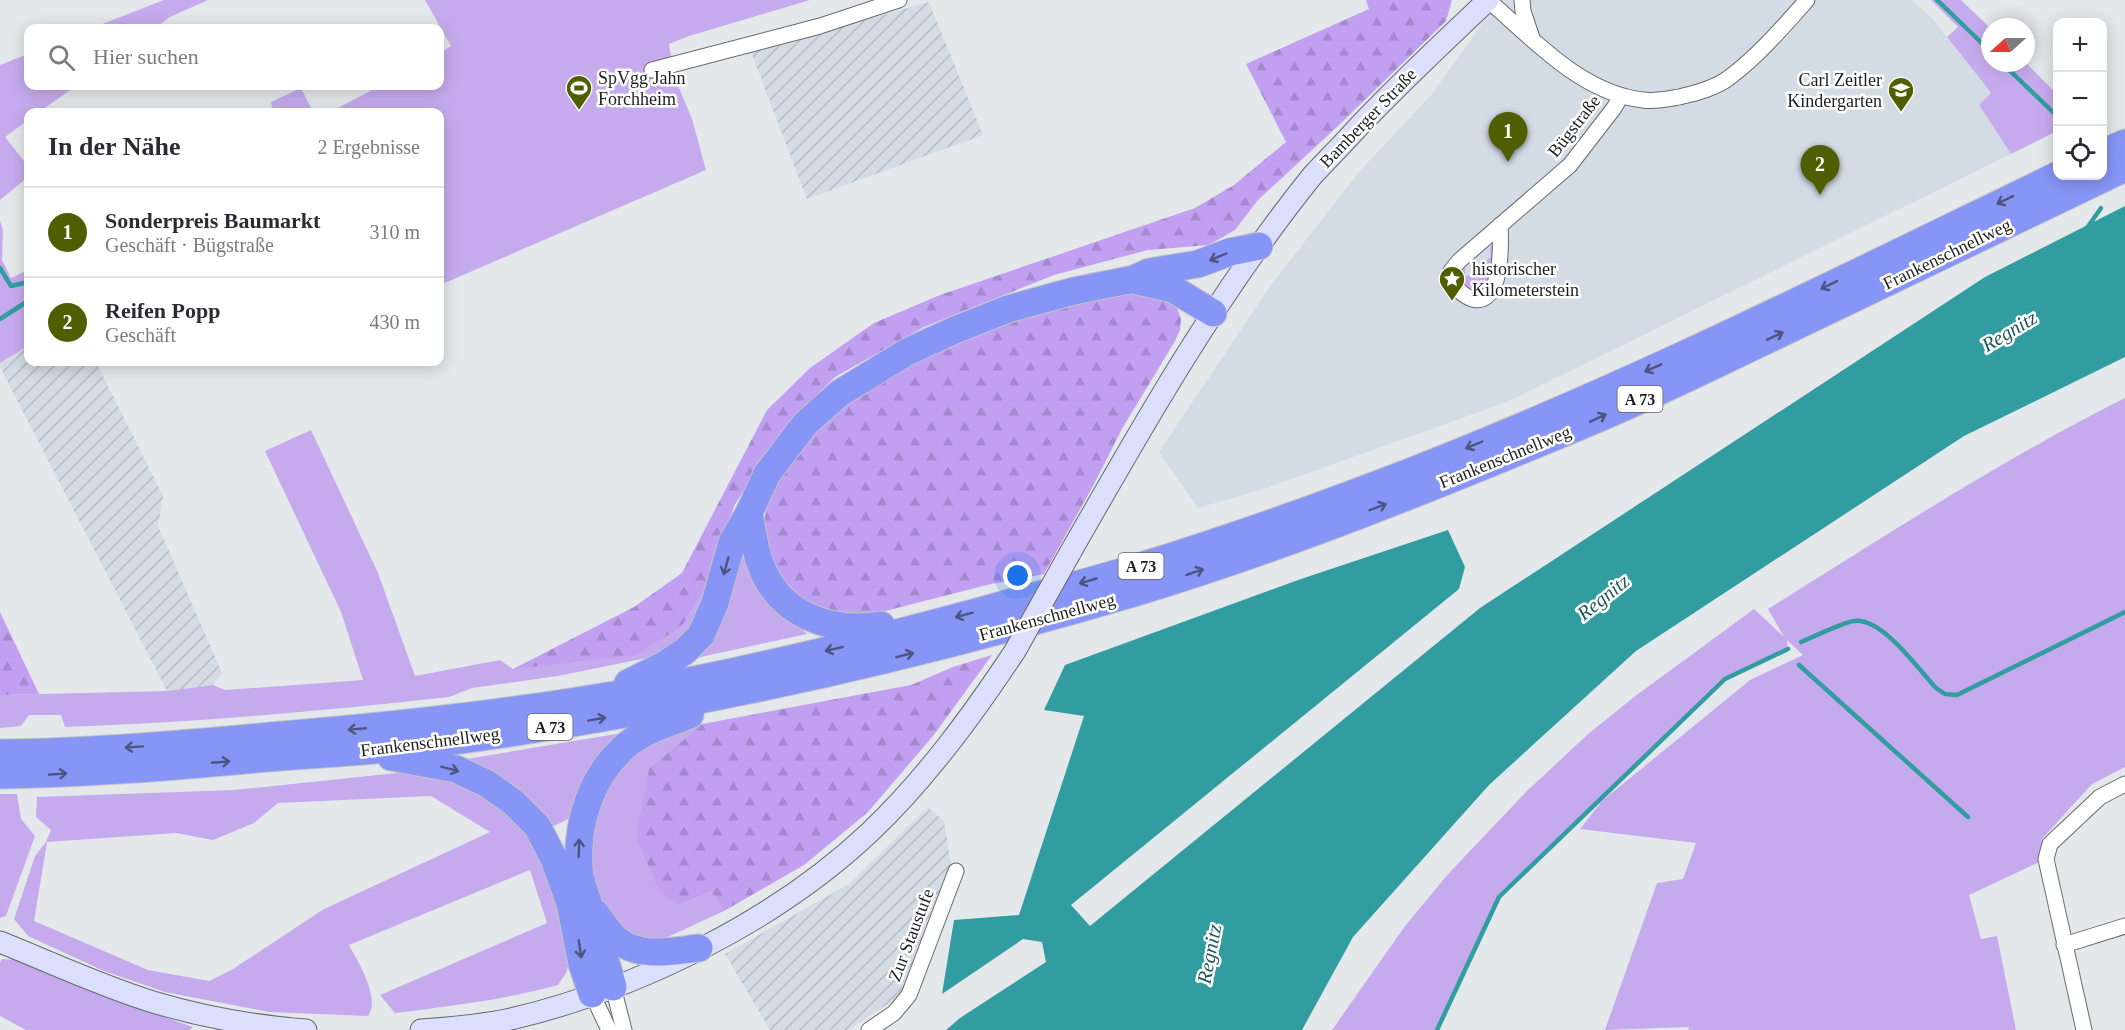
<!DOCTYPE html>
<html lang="de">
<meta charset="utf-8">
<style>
body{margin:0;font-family:Georgia,serif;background:#f2f2f3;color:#2b2b33}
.controls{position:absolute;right:18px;top:18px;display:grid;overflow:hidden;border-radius:12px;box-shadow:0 3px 15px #0003}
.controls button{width:54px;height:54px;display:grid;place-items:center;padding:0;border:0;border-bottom:2px solid #e1e1e2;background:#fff;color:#2b2b33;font:30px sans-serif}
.compass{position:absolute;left:1981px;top:18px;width:54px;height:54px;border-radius:50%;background:#fff;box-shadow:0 3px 15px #0003;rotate:249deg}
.you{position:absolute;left:1018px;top:576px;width:21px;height:21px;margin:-15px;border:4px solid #fff;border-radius:50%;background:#1a73e8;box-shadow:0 0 0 9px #1a73e833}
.badge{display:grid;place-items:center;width:39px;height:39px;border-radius:50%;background:#4e5e00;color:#fff;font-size:20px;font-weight:700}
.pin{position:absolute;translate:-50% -50px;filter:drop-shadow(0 2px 3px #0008)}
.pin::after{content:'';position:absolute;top:32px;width:21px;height:18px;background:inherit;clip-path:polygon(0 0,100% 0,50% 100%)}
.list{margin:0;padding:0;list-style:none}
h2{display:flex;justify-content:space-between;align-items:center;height:78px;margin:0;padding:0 24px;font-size:26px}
h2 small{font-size:20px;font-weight:400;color:#7c7c81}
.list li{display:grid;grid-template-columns:39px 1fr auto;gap:18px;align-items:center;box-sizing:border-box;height:90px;padding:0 24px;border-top:2px solid #e1e1e2}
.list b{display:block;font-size:22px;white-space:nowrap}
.list p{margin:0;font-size:20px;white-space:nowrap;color:#7c7c81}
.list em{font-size:20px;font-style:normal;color:#7c7c81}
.icon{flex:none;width:33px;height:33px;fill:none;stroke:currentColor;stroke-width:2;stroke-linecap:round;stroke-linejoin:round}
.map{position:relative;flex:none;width:2125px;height:1030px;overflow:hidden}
.search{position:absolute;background:#fff;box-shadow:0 3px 15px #0003;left:24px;top:24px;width:420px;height:66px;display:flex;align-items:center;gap:15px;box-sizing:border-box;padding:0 21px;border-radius:12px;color:#7c7c81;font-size:22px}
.panel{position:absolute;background:#fff;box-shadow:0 3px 15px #0003;left:24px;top:108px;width:420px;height:258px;border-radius:12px}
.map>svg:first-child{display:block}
</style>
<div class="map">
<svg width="2125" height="1030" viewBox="0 0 2125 1030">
<defs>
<pattern id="industrial-furrows" width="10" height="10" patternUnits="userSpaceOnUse" patternTransform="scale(1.5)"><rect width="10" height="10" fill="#d3dbe5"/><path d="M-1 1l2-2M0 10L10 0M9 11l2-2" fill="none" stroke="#b5bcc4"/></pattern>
<pattern id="forest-firs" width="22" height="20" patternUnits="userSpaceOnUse" patternTransform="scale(1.5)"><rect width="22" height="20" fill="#c1a0f2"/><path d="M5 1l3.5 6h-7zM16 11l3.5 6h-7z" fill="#a589cf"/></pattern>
</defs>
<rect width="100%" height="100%" fill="#e5e8eb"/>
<!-- built -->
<path fill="#d3dbe5" d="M1499 0H1911L1932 18 1991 94 1979 105 2011 154 1507 402 1264 489 1198 508 1159 452 1271 285 1358 173 1432 94Z"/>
<!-- industrial -->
<g fill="url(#industrial-furrows)">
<path d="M929 2 983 135 807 199 751 52Z"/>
<path d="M28 346V362H96L163 496 158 526 222 673 213 685 167 691 0 367V363Z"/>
<path d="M928 807 944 821 952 871 907 987 889 1003 848 1030H770L725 954 849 884Z"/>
</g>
<!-- green -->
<g fill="#c5abed" fill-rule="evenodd">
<path d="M164 0H208L170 17 155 28H92Z"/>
<path d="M425 0H810L689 36 669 44 674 76 692 119 706 170 440 285V112H330L380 86H440V53L451 46Z"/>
<path d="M1931 0H1961L1990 28V63H2026L2057 94V131L2011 154 1979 105 1991 93 1947 37 1958 27Z"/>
<path d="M28 54V86H76L39 112H28V120L5 137 28 166V177L0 200V65Z"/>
<path d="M301 88 313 112H273L271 102Z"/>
<path d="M0 221 3 230 2 260 11 278 28 270V346L0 363Z"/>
<path d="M1494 245 1487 284 1480 291 1470 290 1463 284 1462 272 1465 267V276H1468L1491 257 1490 247Z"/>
<path d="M2125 398V767L2092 784 2041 840 2050 844 2046 859 1969 895 1981 939 1997 936 2016 1030H1688L1689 1027 1605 1030 1657 883 1683 879 1696 843 1580 829 1602 801 1750 680 1803 655 1787 640 1788 649 1725 679 1499 897 1437 1030H1332L1405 926 1449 873 1527 791 1587 735 1634 697 1754 609 1784 637 1768 609C1885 536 2001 460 2125 398Z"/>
<path d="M311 430 378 573 415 676 500 660 513 669 710 580 702 612 680 641 656 656 558 676 472 688 449 697C321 711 194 723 65 727L61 715H29L21 726 0 728V695L167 691 213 685 225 690 363 680 341 612 265 451Z"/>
<path d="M739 536 787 615 807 634 687 660Z"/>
<path d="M702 724 650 769 680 905 711 892 724 911 659 941 636 942 595 898 585 856 608 773 656 735Z"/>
<path d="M628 732 574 816 546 830 455 761Z"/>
<path d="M426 770 506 805 537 841 572 953 566 973 558 985C504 1000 450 1006 395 1013L380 995 547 923 530 870 349 945C358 962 381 998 368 1016L269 1012 165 992 104 971 28 936 14 919 35 856 46 842 51 830 36 817 37 797 234 790ZM431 796 490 832 324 909 233 969 209 981 148 970 34 921 47 842 176 833 213 840 254 823 278 803Z"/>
<path d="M0 794H17L21 819 35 836 6 916 0 918Z"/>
<path d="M2 959 19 960 98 994 193 1027 190 1030H26L0 1016V962Z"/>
</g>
<!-- forest -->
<g fill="url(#forest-firs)">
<path d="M1366 0H1452L1446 21 1339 125 1258 200 1235 230 1209 245 1148 250 1054 275 924 327 835 377 778 436 734 506 710 580 681 627 636 655 513 669 634 607 682 573 767 410 810 368 874 323 940 295 1195 208 1234 185 1286 142 1246 64 1369 9Z"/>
<path d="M1133 291 1175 302 1181 319 1180 330 1175 341 1123 427 1093 486 1044 574 991 584 850 620 800 605 771 567 764 520 769 499 778 479 813 435 842 406 909 364 973 335 1050 308Z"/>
<path d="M0 612 39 694 0 695Z"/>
<path d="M992 655 933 736 868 812 804 865 724 911 711 892 680 905 660 893 636 837 649 769 702 724 911 685 953 667Z"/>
</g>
<!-- water -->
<path fill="#319da1" d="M2125 206V357L1964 436 1636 651 1489 785 1353 937 1302 1030H946L960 1018 1046 962 1042 942 1023 939 942 994 954 920 1019 915 1084 716 1044 710 1065 665 1301 579 1448 530 1465 567 1459 589 1071 905 1090 926 1480 608 1985 277Z"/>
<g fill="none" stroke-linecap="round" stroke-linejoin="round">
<!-- stream -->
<g stroke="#319da1" stroke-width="4.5">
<path d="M1937 0 1990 51"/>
<path d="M2002 63 2058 117"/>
<path d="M2087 228 2101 208"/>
<path d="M0 268 11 286 28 282"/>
<path d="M0 319 28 301"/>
<path d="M1801 642C1814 637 1843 622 1854 621 1882 617 1918 669 1936 688L1945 694 1957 695 2125 612"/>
<path d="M1799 665 1968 817"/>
<path d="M1437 1030 1499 897 1725 679 1788 649"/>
</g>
<!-- street casing -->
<g stroke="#66696c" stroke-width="17">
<g id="street">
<path d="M1488 0C1533 39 1581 93 1643 100 1655 102 1668 99 1679 97 1696 93 1716 88 1730 77 1759 55 1783 27 1807 0"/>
<path d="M1522 0 1523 11 1532 38"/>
<path d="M652 70 820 26 899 0"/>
<path d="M1500 225C1501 244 1503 307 1472 299 1463 296 1457 289 1451 281V271L1459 261 1570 165 1614 108 1621 96"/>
<path d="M2064 945 2125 926"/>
<path d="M613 987 624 1030"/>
<path d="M592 994 609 1030"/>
<path d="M869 1030 894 1013 909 995 956 871"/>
<path d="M2084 1030 2046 859 2050 844 2100 797 2125 784"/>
</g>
</g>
<!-- secondary casing -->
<g stroke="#66696c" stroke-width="23">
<g id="secondary">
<path d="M1070 553C1144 423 1218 293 1312 176 1324 163 1337 150 1349 137 1393 89 1441 45 1488 0"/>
<path d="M0 942C50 962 101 986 153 1002 203 1017 254 1026 306 1030"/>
<path d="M421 1030C451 1028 482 1025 511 1019 638 989 776 921 870 832 926 779 973 714 1015 651"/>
</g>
</g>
<!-- highway casing -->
<g stroke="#c4c4c5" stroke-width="29">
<g id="highway">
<path d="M2102 153 2125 143"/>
<path d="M1138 281 1173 289 1213 313"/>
<path d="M749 513C752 529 754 547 760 563 778 615 829 633 881 625"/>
<path d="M628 683 664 665 685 651 701 635 715 603 732 542 749 513 767 474 805 424 840 393 907 352 955 330 1008 309 1074 291 1134 279 1149 272 1198 264 1230 252 1259 246"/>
<path d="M0 753C90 752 181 744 270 736 393 726 515 713 636 691 754 670 869 641 984 610 1033 596 1082 584 1131 569 1224 541 1316 508 1407 473 1629 387 1843 279 2058 175"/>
<path d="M391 757 456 769 486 783 513 802 537 826 554 859 570 903 582 964 592 994"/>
<path d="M0 775C90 774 179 766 268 758 317 754 366 752 414 746 659 716 900 662 1137 592 1286 547 1434 487 1578 427 1640 402 1700 372 1761 343 1883 285 2003 226 2125 168"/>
<path d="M595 913C602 921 608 932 616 939 640 959 671 951 699 948"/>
<path d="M613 987C605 958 595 928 587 899 584 889 579 878 579 868 576 822 592 773 628 744 646 730 669 723 690 715"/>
</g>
</g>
<!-- street -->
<use href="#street" stroke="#fff" stroke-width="15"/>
<!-- secondary -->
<use href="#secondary" stroke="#dbdffc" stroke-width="21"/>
<!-- highway -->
<use href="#highway" stroke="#8795f6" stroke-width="27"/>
<!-- secondary-bridge casing -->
<g stroke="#66696c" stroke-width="23" stroke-linecap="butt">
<path id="secondary-bridge" d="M1015 651 1070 553"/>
</g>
<!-- secondary-bridge -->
<use href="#secondary-bridge" stroke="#dbdffc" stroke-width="21"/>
</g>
<!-- one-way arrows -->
<defs><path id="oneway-shaft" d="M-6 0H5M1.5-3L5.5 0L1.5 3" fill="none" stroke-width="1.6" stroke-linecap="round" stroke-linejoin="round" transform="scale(1.5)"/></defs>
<g stroke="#4d5480">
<use href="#oneway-shaft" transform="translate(2005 200) rotate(154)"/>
<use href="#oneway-shaft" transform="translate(1218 257) rotate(157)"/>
<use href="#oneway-shaft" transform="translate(1829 285) rotate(154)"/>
<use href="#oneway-shaft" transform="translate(1775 336) rotate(-25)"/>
<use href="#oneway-shaft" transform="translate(1653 368) rotate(156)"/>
<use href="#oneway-shaft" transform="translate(1598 418) rotate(-25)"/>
<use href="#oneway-shaft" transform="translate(1474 445) rotate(157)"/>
<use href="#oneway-shaft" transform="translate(1378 507) rotate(-21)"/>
<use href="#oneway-shaft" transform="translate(726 566) rotate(106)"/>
<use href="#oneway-shaft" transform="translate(1195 572) rotate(-19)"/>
<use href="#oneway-shaft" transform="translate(1088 581) rotate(164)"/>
<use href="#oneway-shaft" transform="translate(964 615) rotate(165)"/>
<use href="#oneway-shaft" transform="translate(834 649) rotate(167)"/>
<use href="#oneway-shaft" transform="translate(905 655) rotate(-14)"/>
<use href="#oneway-shaft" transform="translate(597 719) rotate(-10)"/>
<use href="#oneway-shaft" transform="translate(357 729) rotate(175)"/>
<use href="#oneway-shaft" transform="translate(134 747) rotate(176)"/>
<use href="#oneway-shaft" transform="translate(221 762) rotate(-5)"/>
<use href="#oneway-shaft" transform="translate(450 769) rotate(15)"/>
<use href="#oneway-shaft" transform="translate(58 774) rotate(-4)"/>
<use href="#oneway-shaft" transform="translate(579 848) rotate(-88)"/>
<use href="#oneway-shaft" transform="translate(580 949) rotate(82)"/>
</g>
<!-- icons -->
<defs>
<g id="stadium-pin" transform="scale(1.35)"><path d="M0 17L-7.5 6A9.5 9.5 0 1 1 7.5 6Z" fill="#4e5e00" stroke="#fff"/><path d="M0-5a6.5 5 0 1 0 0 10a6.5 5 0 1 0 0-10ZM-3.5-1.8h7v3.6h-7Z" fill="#fff"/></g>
<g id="school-pin" transform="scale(1.35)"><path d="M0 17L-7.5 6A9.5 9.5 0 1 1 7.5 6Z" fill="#4e5e00" stroke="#fff"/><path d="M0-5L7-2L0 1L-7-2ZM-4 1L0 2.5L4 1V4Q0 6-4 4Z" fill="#fff"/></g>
<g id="sight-pin" transform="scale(1.35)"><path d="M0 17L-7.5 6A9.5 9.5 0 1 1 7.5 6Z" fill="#4e5e00" stroke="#fff"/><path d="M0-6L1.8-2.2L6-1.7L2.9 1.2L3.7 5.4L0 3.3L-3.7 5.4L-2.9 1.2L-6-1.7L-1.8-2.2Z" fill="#fff"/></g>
</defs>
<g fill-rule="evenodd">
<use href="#stadium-pin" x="579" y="88"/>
<use href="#school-pin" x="1901" y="90"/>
<use href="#sight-pin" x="1452" y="279"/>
</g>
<g text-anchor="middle" stroke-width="5" stroke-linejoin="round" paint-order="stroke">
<!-- shield labels -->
<g fill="#fff" stroke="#616262" stroke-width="1.5">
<rect x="1617.5" y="386" width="45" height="26" rx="4.5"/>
<rect x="1118.5" y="553" width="45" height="26" rx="4.5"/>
<rect x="527.5" y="714" width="45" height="26" rx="4.5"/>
</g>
<g font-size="16" font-weight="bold" fill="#1d1e1f">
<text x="1640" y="405">A 73</text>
<text x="1141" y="572">A 73</text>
<text x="550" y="733">A 73</text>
</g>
<!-- poi labels -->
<g font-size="18" fill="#1d1e1f" stroke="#fff" text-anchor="start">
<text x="598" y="84">SpVgg Jahn<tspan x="598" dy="21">Forchheim</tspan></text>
<text x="1882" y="86" text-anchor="end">Carl Zeitler<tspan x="1882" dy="21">Kindergarten</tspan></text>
<text x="1472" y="275">historischer<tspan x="1472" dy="21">Kilometerstein</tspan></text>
</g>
<!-- street labels -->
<g font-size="18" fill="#1d1e1f" stroke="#fff">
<text transform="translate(1368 118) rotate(-46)" y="6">Bamberger Straße</text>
<text transform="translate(1574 126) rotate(-52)" y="6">Bügstraße</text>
<text transform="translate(1947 254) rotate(-26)" y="6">Frankenschnellweg</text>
<text transform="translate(1505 457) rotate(-22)" y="6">Frankenschnellweg</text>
<text transform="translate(1047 617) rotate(-15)" y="6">Frankenschnellweg</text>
<text transform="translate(430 742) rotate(-7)" y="6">Frankenschnellweg</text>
<text transform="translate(911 935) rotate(-69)" y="6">Zur Staustufe</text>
</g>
<!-- water labels -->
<g font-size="20" font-style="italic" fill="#1a5557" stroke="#fff">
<text transform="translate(2009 331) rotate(-31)" y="7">Regnitz</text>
<text transform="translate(1603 597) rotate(-39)" y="7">Regnitz</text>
<text transform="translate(1209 954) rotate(-79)" y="7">Regnitz</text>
</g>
</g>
</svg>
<div class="controls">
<button>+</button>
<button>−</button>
<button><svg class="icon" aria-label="locate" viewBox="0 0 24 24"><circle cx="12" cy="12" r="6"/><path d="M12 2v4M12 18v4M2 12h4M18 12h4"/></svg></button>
</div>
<svg class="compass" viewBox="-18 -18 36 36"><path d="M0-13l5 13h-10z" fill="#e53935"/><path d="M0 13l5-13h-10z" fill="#7c7c81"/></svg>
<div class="you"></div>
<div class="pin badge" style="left:1508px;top:162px">1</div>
<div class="pin badge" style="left:1820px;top:195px">2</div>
<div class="search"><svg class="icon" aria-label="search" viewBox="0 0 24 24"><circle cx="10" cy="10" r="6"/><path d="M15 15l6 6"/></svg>Hier suchen</div>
<section class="panel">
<h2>In der Nähe<small>2 Ergebnisse</small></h2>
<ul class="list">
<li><span class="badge">1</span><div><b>Sonderpreis Baumarkt</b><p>Geschäft · Bügstraße</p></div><em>310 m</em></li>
<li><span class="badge">2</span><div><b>Reifen Popp</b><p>Geschäft</p></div><em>430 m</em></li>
</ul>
</section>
</div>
